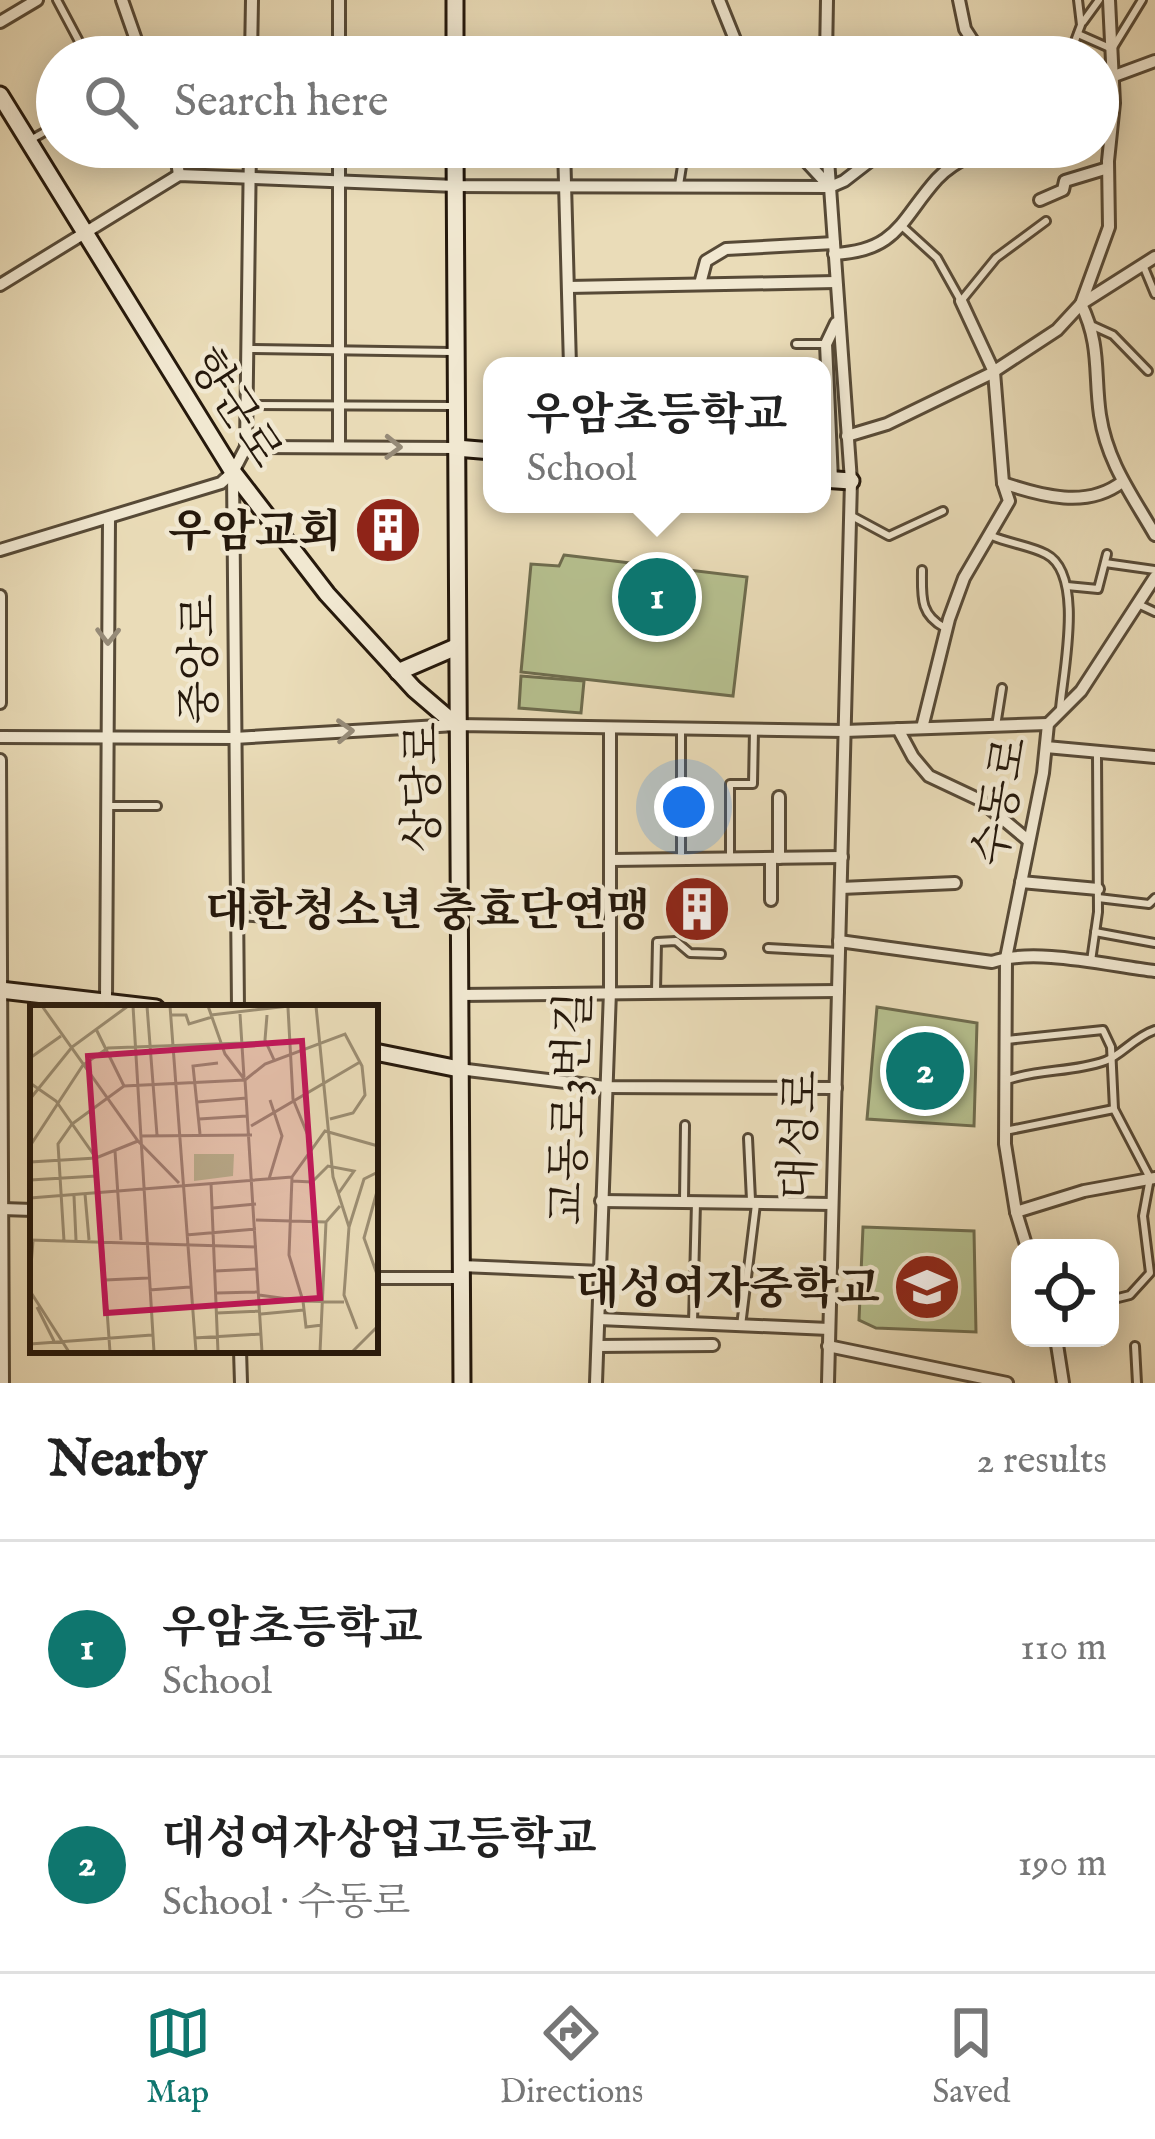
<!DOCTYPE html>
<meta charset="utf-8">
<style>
body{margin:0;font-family:"IM FELL English","Noto Serif KR",serif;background:#f6f6f6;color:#222}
.controls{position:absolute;right:36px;bottom:36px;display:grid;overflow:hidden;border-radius:24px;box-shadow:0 6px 30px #0003}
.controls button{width:108px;height:108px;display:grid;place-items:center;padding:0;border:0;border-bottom:3px solid #e0e0e0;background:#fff;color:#222;font:60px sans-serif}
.you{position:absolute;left:684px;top:807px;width:42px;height:42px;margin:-30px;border:9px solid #fff;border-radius:50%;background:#1a73e8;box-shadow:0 0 0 18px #1a73e833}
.badge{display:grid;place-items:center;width:78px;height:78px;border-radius:50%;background:#0f766e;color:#fff;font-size:39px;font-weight:700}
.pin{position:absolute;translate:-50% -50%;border:6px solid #fff;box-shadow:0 3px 12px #0006}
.popup{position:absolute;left:483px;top:357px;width:348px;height:156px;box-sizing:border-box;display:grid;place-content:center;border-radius:24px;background:#fff;filter:drop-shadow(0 3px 9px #0005);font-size:39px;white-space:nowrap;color:#767676}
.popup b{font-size:45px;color:#222}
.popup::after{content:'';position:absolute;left:50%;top:100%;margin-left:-24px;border:24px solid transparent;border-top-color:#fff}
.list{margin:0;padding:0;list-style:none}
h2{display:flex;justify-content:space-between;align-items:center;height:156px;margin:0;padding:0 48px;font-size:51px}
h2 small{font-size:39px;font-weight:400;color:#767676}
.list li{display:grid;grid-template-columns:78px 1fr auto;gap:36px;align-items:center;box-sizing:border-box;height:216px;padding:0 48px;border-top:3px solid #e0e0e0}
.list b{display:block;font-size:45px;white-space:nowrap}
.list p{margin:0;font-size:39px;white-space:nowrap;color:#767676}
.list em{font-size:39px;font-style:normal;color:#767676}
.icon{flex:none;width:66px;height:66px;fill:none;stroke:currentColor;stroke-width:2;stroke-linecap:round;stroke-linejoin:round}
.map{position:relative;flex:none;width:1155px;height:1383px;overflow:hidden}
.search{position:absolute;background:#fff;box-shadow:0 6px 30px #0003;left:36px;right:36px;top:36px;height:132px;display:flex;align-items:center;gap:30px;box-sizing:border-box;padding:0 42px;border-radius:66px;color:#767676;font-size:45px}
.sheet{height:588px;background:#fff}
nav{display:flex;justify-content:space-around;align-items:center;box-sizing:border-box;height:168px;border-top:3px solid #e0e0e0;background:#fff;font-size:33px;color:#767676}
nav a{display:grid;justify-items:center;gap:6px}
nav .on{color:#0f766e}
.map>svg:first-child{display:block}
</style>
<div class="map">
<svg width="1155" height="1383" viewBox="0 0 1155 1383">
<rect width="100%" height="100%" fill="#eadcb8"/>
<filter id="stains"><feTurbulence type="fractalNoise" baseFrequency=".00167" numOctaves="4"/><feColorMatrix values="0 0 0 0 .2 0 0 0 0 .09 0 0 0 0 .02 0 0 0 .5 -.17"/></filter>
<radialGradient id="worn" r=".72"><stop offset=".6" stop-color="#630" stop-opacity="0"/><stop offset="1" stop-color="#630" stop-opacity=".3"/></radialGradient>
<!-- green -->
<g fill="#b6c08f" stroke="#6e6c4e" stroke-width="3">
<path d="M564 555 747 577 733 696 521 672 531 564 559 566Z"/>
<path d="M521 676 584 681 581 713 519 708Z"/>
<path d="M877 1007 977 1023 974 1126 867 1119Z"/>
<path d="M863 1227 974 1231 976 1332 876 1328 859 1320Z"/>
</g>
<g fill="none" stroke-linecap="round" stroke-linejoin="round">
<!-- lane casing -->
<g stroke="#574a37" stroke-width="12">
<g id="lane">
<path d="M57 0 82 47"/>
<path d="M1083 22 1099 0"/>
<path d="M1078 34 1112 49 1142 0"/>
<path d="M195 55 251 56"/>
<path d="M1069 57 1081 25 1078 0"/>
<path d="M32 139 57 125"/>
<path d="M679 185 685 147"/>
<path d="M903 227 937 258 961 301 996 258 1046 221"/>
<path d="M1143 265 1155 294"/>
<path d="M1091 325 1113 335 1148 371"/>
<path d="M796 344H826"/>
<path d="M249 349 452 352"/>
<path d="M247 405 453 406"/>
<path d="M850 515 889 536 943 511"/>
<path d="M992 536C1008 543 1031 546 1046 554 1085 574 1063 672 1060 709"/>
<path d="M1105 563 1155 570"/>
<path d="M922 570C922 596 919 614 945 628"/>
<path d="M1067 586 1098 589 1107 554"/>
<path d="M1138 604 1155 612"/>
<path d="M996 726 1002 688"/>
<path d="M110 806H157"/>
<path d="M730 858V784H753L754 730"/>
<path d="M681 859V730"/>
<path d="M1098 898 1149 904 1155 898"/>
<path d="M240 916 278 919"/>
<path d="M1095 932 1155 943"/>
<path d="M768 948 839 952"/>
<path d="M1091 961 1098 912 1097 755"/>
<path d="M656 991 657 942 676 941 690 953 721 954"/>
<path d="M1007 1040 1103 1030 1111 1047 1114 1109 1150 1178 1143 1216 1150 1273 1130 1295 1110 1300"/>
<path d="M1007 1080C1042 1068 1071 1073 1105 1061 1122 1055 1134 1037 1155 1030"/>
<path d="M1005 1131 1114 1109"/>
<path d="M748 1138 751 1200"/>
<path d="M684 1200 685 1125"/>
<path d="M693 1323 696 1202"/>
<path d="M741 1326 756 1204"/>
<path d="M1135 1346 1137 1383"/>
</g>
</g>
<!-- street casing -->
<g stroke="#574a37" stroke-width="16">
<g id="street">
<path d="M122 0 142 57"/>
<path d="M719 0 742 57"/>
<path d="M959 0 965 29 983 57"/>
<path d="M1109 0 1114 103 1108 161 1109 227 1081 304C1101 345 1094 374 1100 415 1107 462 1132 495 1155 535"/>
<path d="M0 22 37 0"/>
<path d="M251 57 252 0"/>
<path d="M339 57V0"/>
<path d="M826 57 827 0"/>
<path d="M1098 82 1155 61"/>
<path d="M175 147 179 175"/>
<path d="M339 147V447"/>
<path d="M564 147 570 366"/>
<path d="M793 147 830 187 851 481 828 1383"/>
<path d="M827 147 830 186"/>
<path d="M1040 200 1063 190 1065 181 1108 168"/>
<path d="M834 254C898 251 901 219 937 179 948 167 962 160 976 152"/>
<path d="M700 284 706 261 726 249 834 243"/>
<path d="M0 285 179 175 456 186 830 187 844 181 888 147"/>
<path d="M568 287 836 282"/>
<path d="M847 436 887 424 990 374 1057 330 1081 304 1155 257"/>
<path d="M246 447 456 448"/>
<path d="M832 480 826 344 836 323"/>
<path d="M1003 483C1042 496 1087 509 1122 482"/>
<path d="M0 550 221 483 233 472"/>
<path d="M0 596V703"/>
<path d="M922 728 949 619 964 578 1009 501 1003 483 994 372 961 301"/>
<path d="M898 729 913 757 929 776 980 800 1029 841"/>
<path d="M0 737 234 738 456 725 844 731 1048 724"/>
<path d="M1046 747 1155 757"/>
<path d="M0 760 3 1383"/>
<path d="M771 858V900"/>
<path d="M779 858V797"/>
<path d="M611 860 842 857"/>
<path d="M1021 882 1098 889"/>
<path d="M841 888 955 883"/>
<path d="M839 941 992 962C1035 947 1110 966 1155 971"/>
<path d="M459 995 838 991"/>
<path d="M106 1000 109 519"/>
<path d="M238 1008 233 472 246 447 250 147"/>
<path d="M459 1069 605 1087 836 1088"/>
<path d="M601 1201 832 1204"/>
<path d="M2 1209 33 1210"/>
<path d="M1016 1212 1084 1191 1155 1178"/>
<path d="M1027 1248 1016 1212 1005 1144 1006 958 1043 773 1048 724 1081 691 1155 577"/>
<path d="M461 1266 601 1272"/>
<path d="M375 1278H461"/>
<path d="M599 1319 829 1329"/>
<path d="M1056 1338 1063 1383"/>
<path d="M598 1346 713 1345"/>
<path d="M828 1346 1007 1383"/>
<path d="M240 1350 241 1383"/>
<path d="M596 1383 610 991V728"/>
</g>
</g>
<!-- secondary casing -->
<g stroke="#26190c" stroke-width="21">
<g id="secondary">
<path d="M455 0V57"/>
<path d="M0 95 233 472 327 594 414 689 456 725"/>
<path d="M455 147 462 1383"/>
<path d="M456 448 492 451"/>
<path d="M822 479 851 481"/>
<path d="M398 672 456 647"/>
<path d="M0 990 156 1008"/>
<path d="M375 1052 459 1069"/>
</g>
</g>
<!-- lane -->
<use href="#lane" stroke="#f1e8d1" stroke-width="6"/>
<!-- street -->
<use href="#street" stroke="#f1e8d1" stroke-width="10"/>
<!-- secondary -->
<use href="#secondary" stroke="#f1e8d1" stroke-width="15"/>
</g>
<!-- one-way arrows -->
<defs><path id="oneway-chevron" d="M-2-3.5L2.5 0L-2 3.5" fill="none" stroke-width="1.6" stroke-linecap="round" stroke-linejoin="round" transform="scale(3)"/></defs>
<g stroke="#968b78">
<use href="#oneway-chevron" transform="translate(393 447) rotate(1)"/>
<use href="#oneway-chevron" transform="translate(108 636) rotate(91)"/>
<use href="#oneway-chevron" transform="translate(345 731) rotate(-3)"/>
</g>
<!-- icons -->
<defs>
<g id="building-disc" transform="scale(3.45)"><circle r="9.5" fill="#8f2418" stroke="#f1e8d1"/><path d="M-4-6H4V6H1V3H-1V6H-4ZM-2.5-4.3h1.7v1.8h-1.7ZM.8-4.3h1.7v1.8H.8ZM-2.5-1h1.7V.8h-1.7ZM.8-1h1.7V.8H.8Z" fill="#fff"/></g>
<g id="school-disc" transform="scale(3.45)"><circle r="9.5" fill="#8f2418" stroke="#f1e8d1"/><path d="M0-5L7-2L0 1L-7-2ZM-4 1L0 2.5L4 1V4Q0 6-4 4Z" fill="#fff"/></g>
</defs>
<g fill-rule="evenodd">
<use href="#building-disc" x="388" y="530"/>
<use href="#building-disc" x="697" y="909"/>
<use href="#school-disc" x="927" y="1287"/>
</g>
<g text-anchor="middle" stroke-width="9" stroke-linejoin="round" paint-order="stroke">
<!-- street labels -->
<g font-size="45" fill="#26190c" stroke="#f1e8d1">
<text transform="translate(237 407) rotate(57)" y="16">향군로</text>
<text transform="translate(198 659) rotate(-90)" y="16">중앙로</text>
<text transform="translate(421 787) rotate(-90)" y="16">상당로</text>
<text transform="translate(999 801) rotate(-80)" y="16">수동로</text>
<text transform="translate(569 1108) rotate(-88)" y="16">교동로3번길</text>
<text transform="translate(798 1135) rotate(-88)" y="16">대성로</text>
</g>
<!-- poi labels -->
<g font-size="45" font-weight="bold" fill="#26190c" stroke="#f1e8d1" text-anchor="end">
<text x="342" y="546">우암교회</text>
<text x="650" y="925">대한청소년 충효단연맹</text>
<text x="880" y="1303">대성여자중학교</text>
</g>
</g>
<!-- overview -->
<g transform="translate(30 1005)">
<rect width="348" height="348" fill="#eadcb8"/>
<path d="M164 149H204L203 171 164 176Z" fill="#b6c08f"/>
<path fill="none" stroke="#9c8e73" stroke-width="3" d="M12 1 108 136 149 178M103 1 124 347M117 1 127 130M140 1 166 347M178 1 195 49 215 75 232 347M286 1 303 172 319 222 314 290 327 324M258 3 263 94 281 138M210 9 214 72M140 10H156L159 19 182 12M181 10 259 1M237 10 235 35 245 57M66 24 94 81M0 53 31 31M215 75 235 59 315 29 332 61 335 90 323 108 300 114M0 78 26 96 66 153 80 347M0 94 42 42 98 1M167 97 217 93M169 114 217 111M221 121 330 57M170 129 163 61 188 58M110 131 222 130M0 141 53 60 78 43 236 37M85 146 91 235M0 157 66 153 108 136M239 174 252 131 240 95M0 175 67 171M262 176 282 177 298 161 324 166 308 189M181 178 188 347M348 183 334 233 348 272M55 189 59 235M44 191 46 235M0 193 262 172M183 203 226 199M348 213V269M226 215 296 217 310 201M319 222 334 174 348 167M156 230 226 224M0 235 227 242M34 236 28 139 42 119 94 81 215 75M185 266 228 264M0 273 3 236M75 275 118 273M119 285 160 282M0 286 39 347M187 288 229 287M229 290 273 296 276 322 292 320M314 297 273 296 259 250 262 172 295 126 348 141M7 302 24 336M187 308 230 306M231 309 274 305M164 333 231 329M0 339 122 330M290 347 296 217M322 347 348 321"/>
<path fill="#c2185b" fill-opacity="0.15" stroke="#c2185b" stroke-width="6" d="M272 36 290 293 76 308 58 51Z"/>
<rect width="348" height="348" fill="none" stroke="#26190c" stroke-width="6"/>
</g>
<rect width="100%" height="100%" filter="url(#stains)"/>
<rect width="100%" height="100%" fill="url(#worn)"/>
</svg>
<div class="controls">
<button><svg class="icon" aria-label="locate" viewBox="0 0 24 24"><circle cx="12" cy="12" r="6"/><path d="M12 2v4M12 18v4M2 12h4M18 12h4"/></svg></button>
</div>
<div class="you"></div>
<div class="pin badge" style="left:657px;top:597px">1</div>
<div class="popup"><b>우암초등학교</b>School</div>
<div class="pin badge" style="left:925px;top:1071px">2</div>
<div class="search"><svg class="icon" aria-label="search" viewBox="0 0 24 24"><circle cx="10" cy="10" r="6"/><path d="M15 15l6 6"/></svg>Search here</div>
</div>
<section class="sheet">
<h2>Nearby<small>2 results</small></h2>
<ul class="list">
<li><span class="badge">1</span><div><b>우암초등학교</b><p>School</p></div><em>110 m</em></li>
<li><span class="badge">2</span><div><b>대성여자상업고등학교</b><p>School · 수동로</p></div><em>190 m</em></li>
</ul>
</section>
<nav>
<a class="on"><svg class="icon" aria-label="map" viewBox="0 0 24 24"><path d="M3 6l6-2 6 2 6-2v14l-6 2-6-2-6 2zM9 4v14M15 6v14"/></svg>Map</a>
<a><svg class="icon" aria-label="directions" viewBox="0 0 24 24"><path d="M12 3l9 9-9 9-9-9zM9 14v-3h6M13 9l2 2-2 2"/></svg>Directions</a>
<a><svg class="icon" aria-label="saved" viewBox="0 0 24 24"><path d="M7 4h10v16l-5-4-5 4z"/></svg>Saved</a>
</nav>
